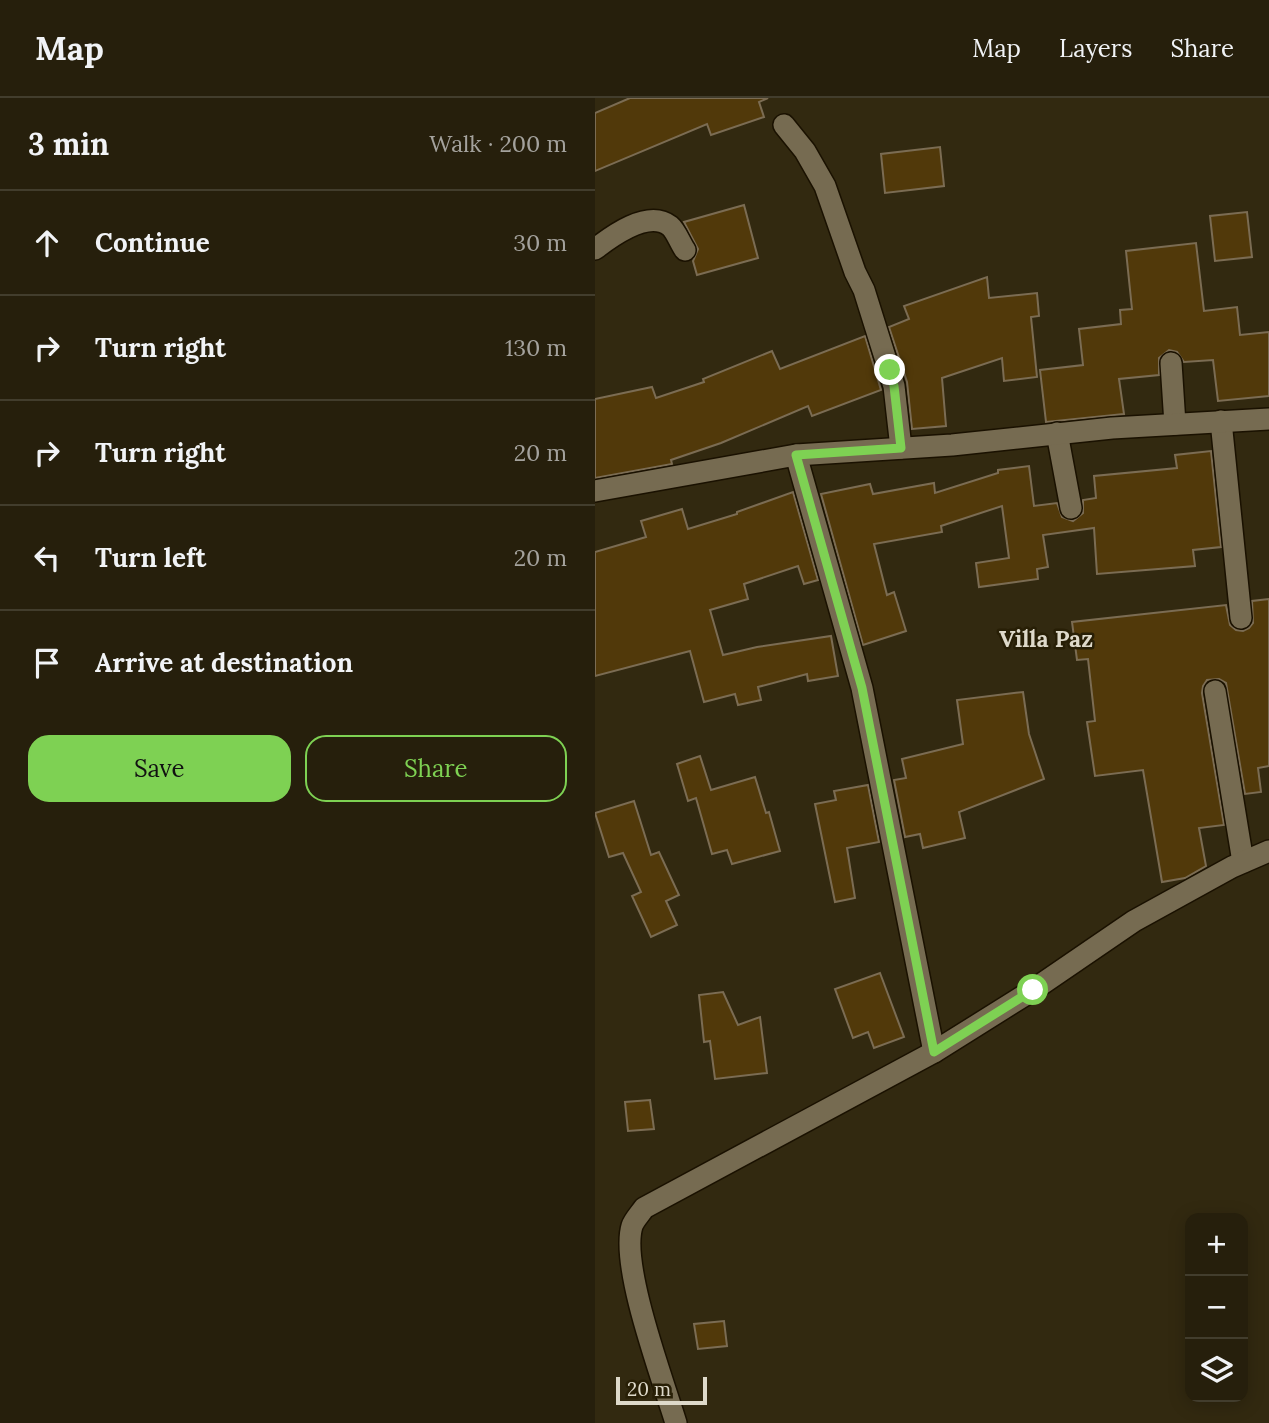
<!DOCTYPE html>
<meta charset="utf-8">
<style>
body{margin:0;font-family:Lora,serif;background:#2e2715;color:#f1f3f6}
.controls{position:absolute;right:21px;bottom:21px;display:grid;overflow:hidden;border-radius:14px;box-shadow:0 4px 18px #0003}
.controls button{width:63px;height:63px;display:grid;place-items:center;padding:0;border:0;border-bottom:2px solid #423d2d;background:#261f0c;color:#f1f3f6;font:35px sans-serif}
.scale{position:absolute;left:21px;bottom:18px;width:91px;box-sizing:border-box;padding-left:7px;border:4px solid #ded9ca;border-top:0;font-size:19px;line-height:24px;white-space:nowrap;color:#ded9ca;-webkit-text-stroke:5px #281f06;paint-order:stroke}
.stop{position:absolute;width:21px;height:21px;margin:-16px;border:5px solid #7ed153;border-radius:50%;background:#fff}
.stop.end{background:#7ed153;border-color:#fff;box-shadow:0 2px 7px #0008}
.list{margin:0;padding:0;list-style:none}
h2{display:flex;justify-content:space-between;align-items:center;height:91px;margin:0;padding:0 28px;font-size:30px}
h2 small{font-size:23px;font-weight:400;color:#a4a29d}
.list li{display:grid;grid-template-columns:46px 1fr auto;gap:21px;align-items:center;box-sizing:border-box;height:105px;padding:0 28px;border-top:2px solid #423d2d}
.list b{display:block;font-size:26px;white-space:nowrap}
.list em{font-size:23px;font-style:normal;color:#a4a29d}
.actions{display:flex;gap:14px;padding:21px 28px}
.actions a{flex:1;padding:16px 0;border:2px solid #7ed153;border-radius:21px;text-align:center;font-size:24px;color:#7ed153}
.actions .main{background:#7ed153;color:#111}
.icon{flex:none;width:38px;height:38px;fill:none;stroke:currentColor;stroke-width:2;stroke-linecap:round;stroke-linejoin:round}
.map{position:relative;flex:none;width:674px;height:1325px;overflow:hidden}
header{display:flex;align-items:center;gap:42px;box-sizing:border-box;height:98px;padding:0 35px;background:#261f0c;border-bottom:2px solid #423d2d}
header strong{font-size:33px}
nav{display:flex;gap:38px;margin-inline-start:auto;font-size:24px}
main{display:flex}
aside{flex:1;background:#261f0c}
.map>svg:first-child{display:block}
</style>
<header>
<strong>Map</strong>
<nav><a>Map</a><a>Layers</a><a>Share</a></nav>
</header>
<main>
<aside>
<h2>3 min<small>Walk · 200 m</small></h2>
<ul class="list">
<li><svg class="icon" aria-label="ahead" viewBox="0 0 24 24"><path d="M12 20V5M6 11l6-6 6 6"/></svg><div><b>Continue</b></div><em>30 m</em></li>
<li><svg class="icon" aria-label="right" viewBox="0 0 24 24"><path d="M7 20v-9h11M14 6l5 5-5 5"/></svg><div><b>Turn right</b></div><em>130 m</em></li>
<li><svg class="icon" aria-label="right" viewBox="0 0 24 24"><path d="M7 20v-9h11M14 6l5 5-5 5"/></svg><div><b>Turn right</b></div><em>20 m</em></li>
<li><svg class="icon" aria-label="left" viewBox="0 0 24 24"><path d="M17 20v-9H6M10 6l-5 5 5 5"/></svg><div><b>Turn left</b></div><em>20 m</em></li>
<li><svg class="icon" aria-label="arrive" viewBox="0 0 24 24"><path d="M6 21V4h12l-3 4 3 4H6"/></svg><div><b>Arrive at destination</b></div></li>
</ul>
<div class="actions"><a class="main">Save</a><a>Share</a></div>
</aside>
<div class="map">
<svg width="674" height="1325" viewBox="0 0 674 1325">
<rect width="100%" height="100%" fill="#322910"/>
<!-- building -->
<g fill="#51390a" stroke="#7b6c53" stroke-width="2">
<path d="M35 0H173L164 4 169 19 116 37 112 26 0 73V15Z"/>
<path d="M345 49 349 88 290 95 286 56Z"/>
<path d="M149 107 163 160 102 177 98 163 103 151 89 124Z"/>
<path d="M652 114 657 159 620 163 615 118Z"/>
<path d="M601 145 609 213 642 209 645 237 674 234V298L623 303 618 262 589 264 582 254 574 252 564 260V277L524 281 529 316 451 324 445 272 488 267 484 231 526 226 525 212 537 211 531 153Z"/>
<path d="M392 179 394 200 442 195 444 218 436 219 442 279 409 283 407 260 347 280 351 328 317 331 312 284 294 229 314 221 309 208Z"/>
<path d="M270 238 286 292 217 318 213 308 126 345 76 362 77 366 0 380V301L57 289 61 300 109 284 108 281 177 253 185 271Z"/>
<path d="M616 353 626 449 598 452 600 468 502 476 499 430 448 437 453 469 442 471 443 481 384 489 381 465 414 460 407 408 346 428 347 434 279 446 292 497 299 494 311 533 268 547 226 396 275 386 278 396 339 385 340 395 403 375V372L434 368 439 408 462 405 467 419 478 423 488 415V402L501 400 499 378 582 370 580 357Z"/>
<path d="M198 394 223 482 209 486 203 468 149 486 153 501 115 512 128 557 162 549 236 538 243 578 213 583 212 576 163 589 166 602 143 607 140 596 109 604 95 553 0 578V454L51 439 46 423 87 411 93 431 142 416V414Z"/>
<path d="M674 501V668L663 670 666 694 650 696 631 585 624 581 612 582 608 588 607 595 629 727 604 730 611 768 590 780 567 784 548 672 500 678 492 624 500 623 493 561 482 562 477 524 631 507 635 527 641 532 648 533 654 530 658 525 657 503Z"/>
<path d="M428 594 434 636 449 681 364 714 370 740 328 750 325 736 310 739 299 682 311 680 307 661 368 646 362 602Z"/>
<path d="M105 658 116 692 160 679 171 715 174 714 185 753 137 766 132 752 117 756 101 700 93 703 82 666Z"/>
<path d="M273 687 284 744 252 750 260 800 240 804 220 706 241 702 239 693Z"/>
<path d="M39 703 56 757 64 754 84 797 71 803 82 827 56 839 37 798 46 794 28 755 14 759 0 715Z"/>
<path d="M285 875 309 939 279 950 273 934 258 940 240 891Z"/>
<path d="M128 894 143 927 165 919 172 975 120 981 115 943 109 944 104 897Z"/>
<path d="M55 1002 59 1031 33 1033 30 1004Z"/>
<path d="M129 1223 132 1248 103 1251 99 1226Z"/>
</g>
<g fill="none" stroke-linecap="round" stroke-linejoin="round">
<!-- minor casing -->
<g stroke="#1a1100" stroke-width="24">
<g id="minor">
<path d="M189 27 210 53 230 88 260 174 269 192 299 288 306 350"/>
<path d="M0 151C17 138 53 111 75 128 81 133 85 145 90 152"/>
<path d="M576 265 580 326"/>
<path d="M626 323 646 520"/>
<path d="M462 335 476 410"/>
<path d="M201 357 267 590 339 954"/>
<path d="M0 393 201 357 357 347 517 330 674 321"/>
<path d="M620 593 648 764"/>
<path d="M81 1325C68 1282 25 1168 37 1128 39 1122 45 1116 49 1110L339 954 438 892 539 823 637 769 674 753"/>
</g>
</g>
<!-- minor -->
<use href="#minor" stroke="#766b51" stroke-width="21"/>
</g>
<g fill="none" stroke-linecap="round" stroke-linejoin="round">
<!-- route -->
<path stroke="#7ed153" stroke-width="9" d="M295 272 299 288 306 350 201 357 267 590 339 954 438 892"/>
</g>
<g text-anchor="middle" stroke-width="5" stroke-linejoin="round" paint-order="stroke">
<!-- neighbourhood labels -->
<g font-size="23" font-weight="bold" fill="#ded9ca" stroke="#281f06">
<text x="451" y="549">Villa Paz</text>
</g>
</g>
</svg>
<div class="controls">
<button>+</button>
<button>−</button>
<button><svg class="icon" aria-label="layers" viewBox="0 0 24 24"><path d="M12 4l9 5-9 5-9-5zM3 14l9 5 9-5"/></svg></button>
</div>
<div class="scale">20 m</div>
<div class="stop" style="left:438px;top:892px"></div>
<div class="stop end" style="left:295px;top:272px"></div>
</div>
</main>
